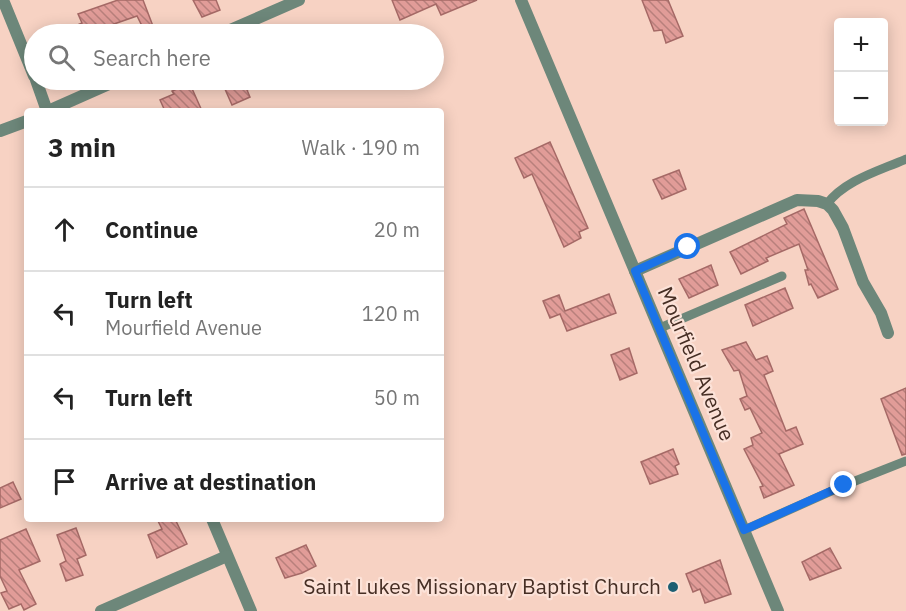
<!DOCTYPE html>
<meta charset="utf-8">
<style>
body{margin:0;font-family:"IBM Plex Sans",sans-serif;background:#f2f2f2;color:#222}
.controls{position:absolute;right:18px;top:18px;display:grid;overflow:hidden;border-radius:6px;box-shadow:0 3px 15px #0003}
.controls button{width:54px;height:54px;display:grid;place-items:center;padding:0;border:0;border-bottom:2px solid #e0e0e0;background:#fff;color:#222;font:30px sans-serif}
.stop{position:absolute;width:18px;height:18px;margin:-14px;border:4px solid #1a73e8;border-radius:50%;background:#fff}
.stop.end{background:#1a73e8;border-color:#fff;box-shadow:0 2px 6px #0008}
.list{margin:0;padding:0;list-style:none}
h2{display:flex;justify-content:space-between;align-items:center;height:78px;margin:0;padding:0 24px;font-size:26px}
h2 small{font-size:20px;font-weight:400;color:#767676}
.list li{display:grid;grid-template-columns:39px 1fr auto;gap:18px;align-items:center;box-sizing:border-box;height:84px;padding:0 24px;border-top:2px solid #e0e0e0}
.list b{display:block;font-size:22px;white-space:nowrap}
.list p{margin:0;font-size:20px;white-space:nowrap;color:#767676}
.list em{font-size:20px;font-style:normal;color:#767676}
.icon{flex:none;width:33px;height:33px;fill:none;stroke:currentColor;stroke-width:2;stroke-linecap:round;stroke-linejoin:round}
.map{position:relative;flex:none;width:906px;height:611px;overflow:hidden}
.search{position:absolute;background:#fff;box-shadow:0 3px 15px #0003;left:24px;top:24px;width:420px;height:66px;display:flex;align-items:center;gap:15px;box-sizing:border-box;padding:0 21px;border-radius:33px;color:#767676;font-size:22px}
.panel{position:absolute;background:#fff;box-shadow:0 3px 15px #0003;left:24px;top:108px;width:420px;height:414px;border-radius:6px}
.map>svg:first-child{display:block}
</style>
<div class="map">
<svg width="906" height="611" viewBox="0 0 906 611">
<defs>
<pattern id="building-back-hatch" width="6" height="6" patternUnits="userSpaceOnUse" patternTransform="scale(1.5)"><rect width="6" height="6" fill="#e19c98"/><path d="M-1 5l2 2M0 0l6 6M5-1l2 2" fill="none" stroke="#b8807c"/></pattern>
</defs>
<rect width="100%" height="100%" fill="#f7d2c3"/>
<!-- building -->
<g fill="url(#building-back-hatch)" stroke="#a56966" stroke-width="1.5">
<path d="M118 0H143L156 34H146L137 16 114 24 118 34H57L82 23 78 14Z"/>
<path d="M193 0H216L220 10 202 17Z"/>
<path d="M392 0H477L441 15 436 4 400 20Z"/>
<path d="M642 0H668L683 36 666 43 662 30 654 31Z"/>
<path d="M221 80H269L247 90 250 97 232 105Z"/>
<path d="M190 84 202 111H165L160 100 174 94 172 91Z"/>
<path d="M550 142 588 228 579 232 581 238 564 247 532 174 524 178 515 158Z"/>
<path d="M679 170 686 189 662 199 653 180Z"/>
<path d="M804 209 838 289 818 298 811 284 809 285 805 270H808L799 244 766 258 768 261 741 274 730 252 787 224 784 218Z"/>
<path d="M711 265 718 285 689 298 679 279Z"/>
<path d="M785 288 793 308 753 326 745 305Z"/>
<path d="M609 294 616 313 567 331 560 314 550 318 543 301 559 295 565 311Z"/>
<path d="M746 342 756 360 767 356 773 371 764 375 786 431 796 427 803 444 779 454 794 485 764 498 760 487 763 486 744 449 753 445 751 438 762 433 750 408 745 410 740 399 747 396 739 370 734 371 722 350Z"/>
<path d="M629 348 637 373 620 380 611 355Z"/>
<path d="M906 388V454L902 455 881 399Z"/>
<path d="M673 449 679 464 675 466 678 474 650 484 641 462Z"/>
<path d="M13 482 21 499 0 508V488Z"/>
<path d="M157 519H175L187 544 157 558 148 535 162 529Z"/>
<path d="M76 528 86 555 77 559 83 575 66 581 60 564 66 561 57 535Z"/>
<path d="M26 529 40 561 19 570 36 604 24 610 21 604 9 609 1 593 7 591 0 576V540Z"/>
<path d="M306 545 316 566 302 573 285 578 276 558Z"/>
<path d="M830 548 841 568 810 580 802 562Z"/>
<path d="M720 560 731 594 705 603 700 589 693 592 686 574Z"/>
</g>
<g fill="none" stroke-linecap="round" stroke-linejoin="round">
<!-- lane -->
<g stroke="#6d877a" stroke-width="9">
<path d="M827 204C845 180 879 171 906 159"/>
<path d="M660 328 782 276"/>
<path d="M744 530 845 485 906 461"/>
</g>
<!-- street -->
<g stroke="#6d877a" stroke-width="12">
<path d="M3 0 34 76"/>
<path d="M521 0 778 611"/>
<path d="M221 34 299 0"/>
<path d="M36 80 47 111"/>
<path d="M48 111 118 80"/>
<path d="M0 131 27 121"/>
<path d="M635 271 797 200 818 201 827 204 833 210 843 228 863 282 881 313 888 333"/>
<path d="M212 519 251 611"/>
<path d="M101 611 227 556"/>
</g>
</g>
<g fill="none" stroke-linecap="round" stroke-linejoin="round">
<!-- route -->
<path stroke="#1a73e8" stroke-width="8" d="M688 247 635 271 744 530 844 485"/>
</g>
<!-- markers -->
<circle fill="#1d5f73" stroke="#fce2d8" stroke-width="2" cx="673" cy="587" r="6"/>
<g text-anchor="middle" stroke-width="4.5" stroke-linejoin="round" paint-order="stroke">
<!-- street labels -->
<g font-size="21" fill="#462e24" stroke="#fce2d8">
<text transform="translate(696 364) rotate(67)" y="7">Mourfield Avenue</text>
</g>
<!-- poi labels -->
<g font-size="21" fill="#462e24" stroke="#fce2d8" text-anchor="end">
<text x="661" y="594">Saint Lukes Missionary Baptist Church</text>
</g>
</g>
</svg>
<div class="controls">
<button>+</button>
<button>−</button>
</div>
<div class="stop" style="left:688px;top:247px"></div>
<div class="stop end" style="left:844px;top:485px"></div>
<div class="search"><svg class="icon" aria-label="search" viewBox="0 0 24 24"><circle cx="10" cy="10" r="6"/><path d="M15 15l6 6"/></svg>Search here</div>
<section class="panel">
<h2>3 min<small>Walk · 190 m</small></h2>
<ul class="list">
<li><svg class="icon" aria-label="ahead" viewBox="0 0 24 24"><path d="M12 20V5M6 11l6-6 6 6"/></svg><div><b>Continue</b></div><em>20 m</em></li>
<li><svg class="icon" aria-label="left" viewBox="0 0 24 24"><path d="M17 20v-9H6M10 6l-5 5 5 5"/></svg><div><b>Turn left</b><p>Mourfield Avenue</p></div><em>120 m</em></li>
<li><svg class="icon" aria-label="left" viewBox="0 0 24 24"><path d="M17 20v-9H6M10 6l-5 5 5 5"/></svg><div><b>Turn left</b></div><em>50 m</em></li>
<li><svg class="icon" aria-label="arrive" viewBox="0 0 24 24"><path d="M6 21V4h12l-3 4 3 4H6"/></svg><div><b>Arrive at destination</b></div></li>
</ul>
</section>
</div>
